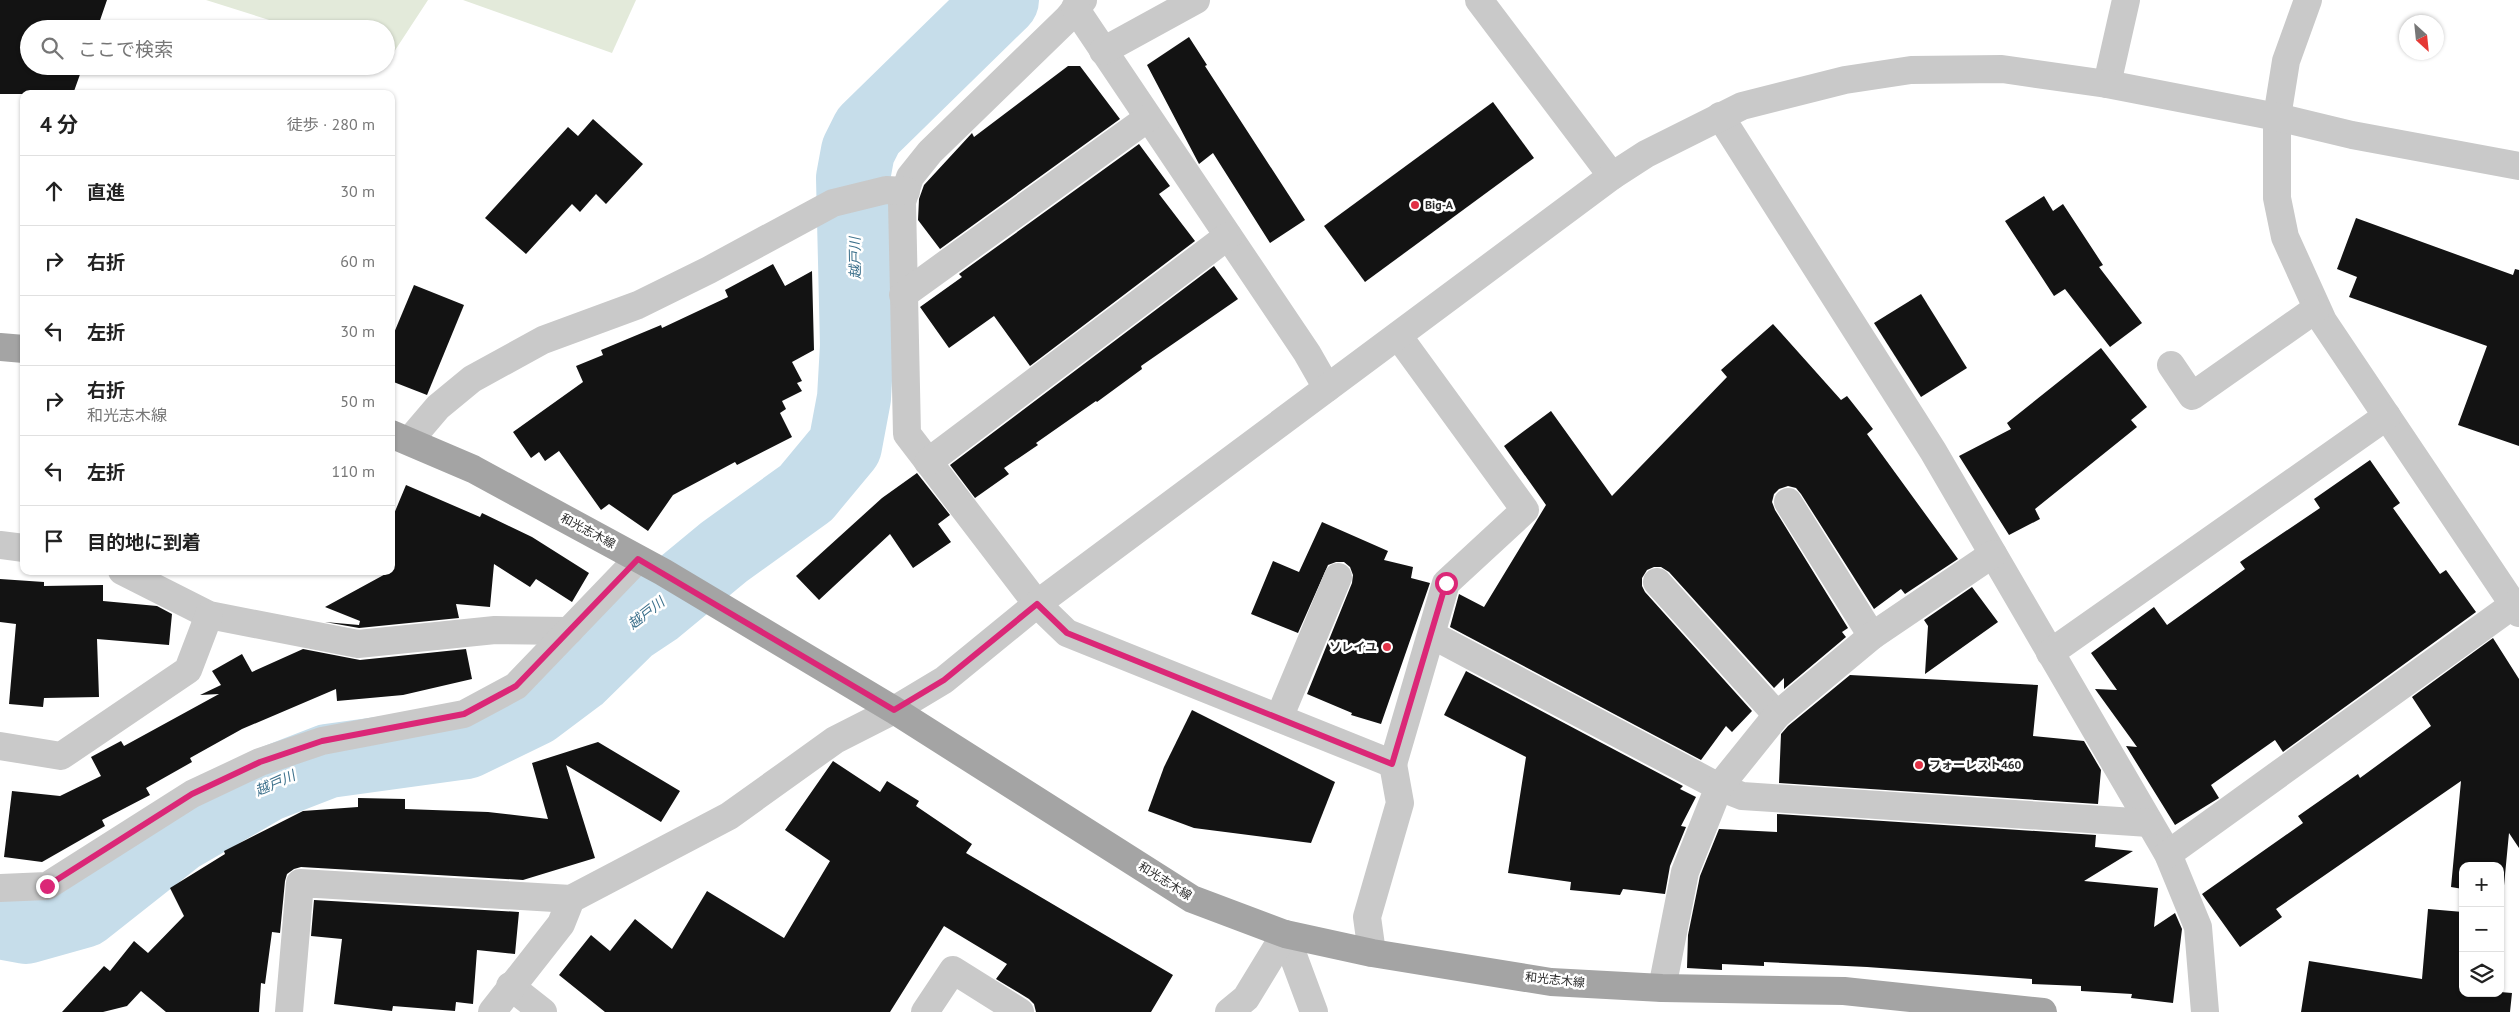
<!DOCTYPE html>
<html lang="ja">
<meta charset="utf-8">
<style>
body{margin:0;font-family:"PT Sans","Noto Sans JP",sans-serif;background:#f2f2f2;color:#222}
.controls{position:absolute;right:15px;bottom:15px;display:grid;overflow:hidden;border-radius:10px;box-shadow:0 1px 4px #0004}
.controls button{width:45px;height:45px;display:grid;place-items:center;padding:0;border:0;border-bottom:1px solid #e0e0e0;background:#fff;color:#222;font:25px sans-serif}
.compass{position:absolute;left:2399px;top:15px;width:45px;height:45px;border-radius:50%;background:#fff;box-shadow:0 1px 4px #0004;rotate:153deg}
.stop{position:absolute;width:15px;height:15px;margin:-11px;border:4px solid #db2777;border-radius:50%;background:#fff}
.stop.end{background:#db2777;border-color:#fff;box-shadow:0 1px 5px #0008}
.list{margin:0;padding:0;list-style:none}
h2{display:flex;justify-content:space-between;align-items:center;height:65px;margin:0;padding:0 20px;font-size:21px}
h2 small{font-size:16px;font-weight:400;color:#767676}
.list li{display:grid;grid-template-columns:32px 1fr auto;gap:15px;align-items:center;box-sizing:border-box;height:70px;padding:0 20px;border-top:1px solid #e0e0e0}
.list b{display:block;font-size:19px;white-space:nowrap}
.list p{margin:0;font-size:16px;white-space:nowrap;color:#767676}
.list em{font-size:16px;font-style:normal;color:#767676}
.icon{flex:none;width:28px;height:28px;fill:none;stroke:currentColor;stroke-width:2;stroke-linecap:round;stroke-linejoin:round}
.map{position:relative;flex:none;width:2519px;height:1012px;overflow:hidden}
.search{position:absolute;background:#fff;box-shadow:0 1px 4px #0004;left:20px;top:20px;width:375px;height:55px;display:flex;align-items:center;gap:12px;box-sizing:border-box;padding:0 18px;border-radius:28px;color:#767676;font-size:19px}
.panel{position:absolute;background:#fff;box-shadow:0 1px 4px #0004;left:20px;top:90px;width:375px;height:485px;border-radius:10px}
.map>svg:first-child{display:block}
</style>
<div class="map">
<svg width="2519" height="1012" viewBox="0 0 2519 1012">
<rect width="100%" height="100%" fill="#fff"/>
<!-- green -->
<g fill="#e3eada">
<path d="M206 0H428L390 58 386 56V29H298Z"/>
<path d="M463 0H636L612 53Z"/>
</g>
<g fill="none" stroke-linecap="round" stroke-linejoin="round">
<!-- river -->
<path stroke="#c6ddea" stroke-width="74" d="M0 922 26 927 83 911 178 836 266 785 328 761 466 742 534 709 578 676 628 627 655 609 724 552 806 493 845 446 854 398 857 345 853 178 858 151 868 131 1002 0"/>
</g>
<!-- building -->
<g fill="#131313">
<path d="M0 0H107L97 29H29V66H83L73 94H0Z"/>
<path d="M1189 37 1207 65 1205 66 1305 220 1270 243 1213 153 1199 164 1147 65Z"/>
<path d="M1068 66H1080L1120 119 940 249 918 220 919 199 924 185 972 133 974 137Z"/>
<path d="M1493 102 1534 158 1365 282 1324 226Z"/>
<path d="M593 119 643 164 606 204 596 194 580 212 572 204 526 254 485 218 568 127 578 136Z"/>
<path d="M1139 144 1170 186 1159 194 1195 241 1030 366 994 316 949 348 920 307 962 277 959 274Z"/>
<path d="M2044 196 2053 211 2063 204 2103 265 2099 267 2142 323 2110 347 2065 289 2054 296 2005 221Z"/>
<path d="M2356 218 2513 275 2515 269 2519 270V446L2458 425 2487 346 2349 297 2357 277 2337 269Z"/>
<path d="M773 264 785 286 812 271 814 350 792 362 802 381 797 383 802 391 782 401 786 409 780 413 792 437 737 465 735 462 673 495 648 531 609 504 601 510 559 451 545 461 539 452 531 458 513 432 583 382 576 366 603 355 601 350 661 325 662 328 728 297 725 290Z"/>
<path d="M1214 266 1238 299 1141 366 1142 369 1097 402 1096 401 1036 443 1038 445 1004 468 1009 474 975 498 950 465Z"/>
<path d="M414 285 464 305 427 395 391 381V340Z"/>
<path d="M1921 294 1967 368 1921 397 1874 323Z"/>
<path d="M1773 324 1841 400 1847 396 1873 429 1867 434 1958 559 1905 594 1901 589 1874 609 1801 494 1796 488 1788 486 1779 489 1774 494 1772 502 1775 510 1848 628 1842 632 1846 637 1784 689V678L1774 688 1669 572 1661 567H1654L1647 570 1642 578V586L1645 592 1752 711 1732 732 1726 726 1701 760 1450 627 1459 594 1484 607 1546 505 1504 446 1551 411 1612 496 1727 377 1721 370Z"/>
<path d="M2101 348 2147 407 2131 420 2137 427 2035 509 2040 519 2009 535 1959 456 2011 429 2007 423Z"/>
<path d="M2370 460 2400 503 2393 508 2440 574 2446 570 2476 612 2283 752 2275 740 2211 785 2219 798 2175 825 2126 746 2137 747 2095 689 2117 690 2091 653 2154 607 2167 625 2245 569 2240 562 2320 508 2314 499Z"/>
<path d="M917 473 950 515 938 524 951 542 913 568 890 534 819 600 796 576 882 498Z"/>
<path d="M406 485 480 517 482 513 532 537 589 573 572 602 536 579 530 587 494 564 490 607 456 604 459 618 359 628 325 622 359 625 360 621 325 607 391 571V521Z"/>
<path d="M1322 522 1388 551 1384 560 1413 567 1411 578 1430 583 1381 724 1351 715 1352 713 1307 694 1352 583 1353 575 1350 567 1344 562H1336L1328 565 1298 633 1251 614 1273 561 1299 572Z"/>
<path d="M0 579 44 582V586L103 585V601L157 606 172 614 169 645 97 639 99 697 44 698 43 707 9 704 16 624 0 622Z"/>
<path d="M1972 587 1998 622 1925 674 1928 626 1924 620Z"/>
<path d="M2493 638 2519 679V848L2509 833 2503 896 2500 895V866H2463V889L2451 887 2461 781 2276 909 2282 917 2240 947 2202 894 2303 823 2298 816 2358 774 2360 778 2431 726 2412 697Z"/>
<path d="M303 649 360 660 466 649 472 679 403 695 337 701 336 689 242 729 190 758 192 762 146 788 150 795 102 820 105 826 42 862 4 857 12 791 60 796 101 776 91 757 121 741 124 746 219 694 200 695 221 685 212 671 242 654 252 672Z"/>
<path d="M1466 671 1683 786 1680 789 1696 797 1681 826 1686 827 1670 866 1665 894 1623 889 1620 895 1570 890 1571 882 1508 873 1526 757 1444 715Z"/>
<path d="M1850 675 2038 685 2033 736 2084 741 2101 770 2098 804 1779 783 1781 734 1788 726Z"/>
<path d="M1192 710 1335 782 1311 843 1194 828 1148 811 1164 767Z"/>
<path d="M598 742 680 791 661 822 566 765 595 858 523 880 301 867 294 869 287 874 285 881 280 933 272 932 265 984 261 983 259 1012H166L141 991 127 1006 103 1012H62L104 966 110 971 134 941 148 953 184 916 170 888 225 854 224 851 303 811 358 807V798L405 799V809L488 812 548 819 532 763Z"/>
<path d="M833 761 880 792 887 781 919 801 916 806 972 844 966 853 1173 975 1151 1012H1036L1034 1004 1029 999 996 979 1007 964 944 926 890 1012H605L559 975 591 935 610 951 635 919 672 949 707 891 784 938 830 861 785 830Z"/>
<path d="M1777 814 2096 835 2095 847 2133 851 2084 881 2158 888 2154 927 2175 913 2182 929 2173 1003 2131 998 2132 994 2081 991V986L2032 984V979L1867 967 1764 962V966L1722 964V970L1687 968 1688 935 1700 876 1719 829 1777 832Z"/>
<path d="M314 900 519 912 515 954 477 950 473 1004 456 1002 455 1011 393 1006 392 1011 334 1004 342 939 311 936Z"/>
<path d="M2428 909 2463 912V993L2500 992 2512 993 2510 1012H2301L2309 961 2422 979Z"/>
</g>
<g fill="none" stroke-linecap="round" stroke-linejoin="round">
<!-- minor -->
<g stroke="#c9c9c9" stroke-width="28">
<path d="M1083 0 1068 18 930 152 910 177 902 202 907 434 1037 604 1067 633 1393 764 1446 583 1525 510 1399 337"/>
<path d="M1479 0 1612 176"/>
<path d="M2308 0 2286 61 2277 117V198L2285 237 2323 321 2519 613"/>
<path d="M1075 8 1307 353 1327 388"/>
<path d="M1103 51 1196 0"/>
<path d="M2107 84 2126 0"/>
<path d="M1720 116 1933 451 2168 854 2198 927 2205 1012"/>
<path d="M903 295 1148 118"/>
<path d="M2171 365 2192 396 2316 309"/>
<path d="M409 441 438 407 472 379 543 340 638 305 709 270 833 203 886 190 906 191"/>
<path d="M928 462 1228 236"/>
<path d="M1788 502 1872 636"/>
<path d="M0 545 24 548"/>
<path d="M122 571 209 615 358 644 495 630 569 631"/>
<path d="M1657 582 1777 715"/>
<path d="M1432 635 1719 787 1742 796 2149 823"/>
<path d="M2050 653 2387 416"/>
<path d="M1279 718 1338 577"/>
<path d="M0 746 61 756 188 670 209 615"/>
<path d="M2168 854 2513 605"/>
<path d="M0 888 47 886 192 794 260 762 322 741 464 714 516 686 638 559"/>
<path d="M1285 934 1314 1012"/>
<path d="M1372 953 1367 917 1400 803 1393 764"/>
<path d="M510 986 543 1012"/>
<path d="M1662 988 1685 872 1719 787 1777 715 1872 636 1993 554"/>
<path d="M289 1012 300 883 571 899"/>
<path d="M492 1012 561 924 571 899 729 816 835 740 894 710 944 680 1037 604 1612 176 1646 154 1742 106 1845 80 1911 70 2002 69 2107 84 2277 117 2352 135 2519 166"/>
<path d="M925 1012 953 970 1020 1012"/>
<path d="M1229 1012 1246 998 1285 934"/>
</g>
<!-- major -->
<g stroke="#a4a4a4" stroke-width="28">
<path d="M0 347 24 349"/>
<path d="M391 434 473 469 663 572 894 710 1192 899 1285 934 1372 953 1551 982 1662 988 1844 991 2043 1012"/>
</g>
</g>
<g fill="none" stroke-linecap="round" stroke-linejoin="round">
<!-- route -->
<path stroke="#db2777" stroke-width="6" d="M47 886 192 794 260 762 322 741 464 714 516 686 638 559 894 710 944 680 1037 604 1067 633 1392 764 1446 583"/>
</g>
<!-- markers -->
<g fill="#e13145" stroke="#fff" stroke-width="2">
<circle cx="1415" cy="205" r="5"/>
<circle cx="1387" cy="647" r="5"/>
<circle cx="1919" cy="765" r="5"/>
</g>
<g text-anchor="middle" stroke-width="5" stroke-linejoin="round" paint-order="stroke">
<!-- poi labels -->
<g font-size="12" font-weight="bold" fill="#2c2c2c" stroke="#fff" text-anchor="start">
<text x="1425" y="209">Big-A</text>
<text x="1377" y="651" text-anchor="end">ソレイユ</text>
<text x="1929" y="769">フォーレスト460</text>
</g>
<!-- street labels -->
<g font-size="12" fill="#2c2c2c" stroke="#fff">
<text transform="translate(588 531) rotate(28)" y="4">和光志木線</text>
<text transform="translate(1165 881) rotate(32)" y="4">和光志木線</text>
<text transform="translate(1555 980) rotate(6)" y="4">和光志木線</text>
</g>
<!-- water labels -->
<g font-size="14" font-style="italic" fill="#3d718c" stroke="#fff">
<text transform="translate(855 258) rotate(-91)" y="5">越戸川</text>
<text transform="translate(646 613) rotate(-38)" y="5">越戸川</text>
<text transform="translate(275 783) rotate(-24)" y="5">越戸川</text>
</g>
</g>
</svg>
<div class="controls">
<button>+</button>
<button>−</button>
<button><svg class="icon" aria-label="layers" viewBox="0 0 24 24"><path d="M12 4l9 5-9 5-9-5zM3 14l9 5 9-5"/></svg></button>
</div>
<svg class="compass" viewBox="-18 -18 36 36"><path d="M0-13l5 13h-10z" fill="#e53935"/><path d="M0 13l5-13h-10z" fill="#767676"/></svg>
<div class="stop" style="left:1446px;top:583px"></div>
<div class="stop end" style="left:47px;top:886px"></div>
<div class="search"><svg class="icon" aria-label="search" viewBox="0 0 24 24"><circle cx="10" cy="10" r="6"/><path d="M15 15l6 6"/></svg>ここで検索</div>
<section class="panel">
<h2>4 分<small>徒歩 · 280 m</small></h2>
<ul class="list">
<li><svg class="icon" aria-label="ahead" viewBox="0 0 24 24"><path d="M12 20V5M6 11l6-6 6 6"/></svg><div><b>直進</b></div><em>30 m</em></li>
<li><svg class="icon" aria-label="right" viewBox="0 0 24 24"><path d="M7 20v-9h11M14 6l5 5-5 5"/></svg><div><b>右折</b></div><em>60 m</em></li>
<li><svg class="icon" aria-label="left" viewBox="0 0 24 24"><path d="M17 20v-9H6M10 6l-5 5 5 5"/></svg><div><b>左折</b></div><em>30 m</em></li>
<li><svg class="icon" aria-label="right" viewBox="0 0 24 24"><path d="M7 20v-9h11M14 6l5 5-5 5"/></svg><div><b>右折</b><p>和光志木線</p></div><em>50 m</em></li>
<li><svg class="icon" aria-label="left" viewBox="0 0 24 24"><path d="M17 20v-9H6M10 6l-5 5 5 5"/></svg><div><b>左折</b></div><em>110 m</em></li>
<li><svg class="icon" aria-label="arrive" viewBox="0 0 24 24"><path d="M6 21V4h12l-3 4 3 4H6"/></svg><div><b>目的地に到着</b></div></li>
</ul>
</section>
</div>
